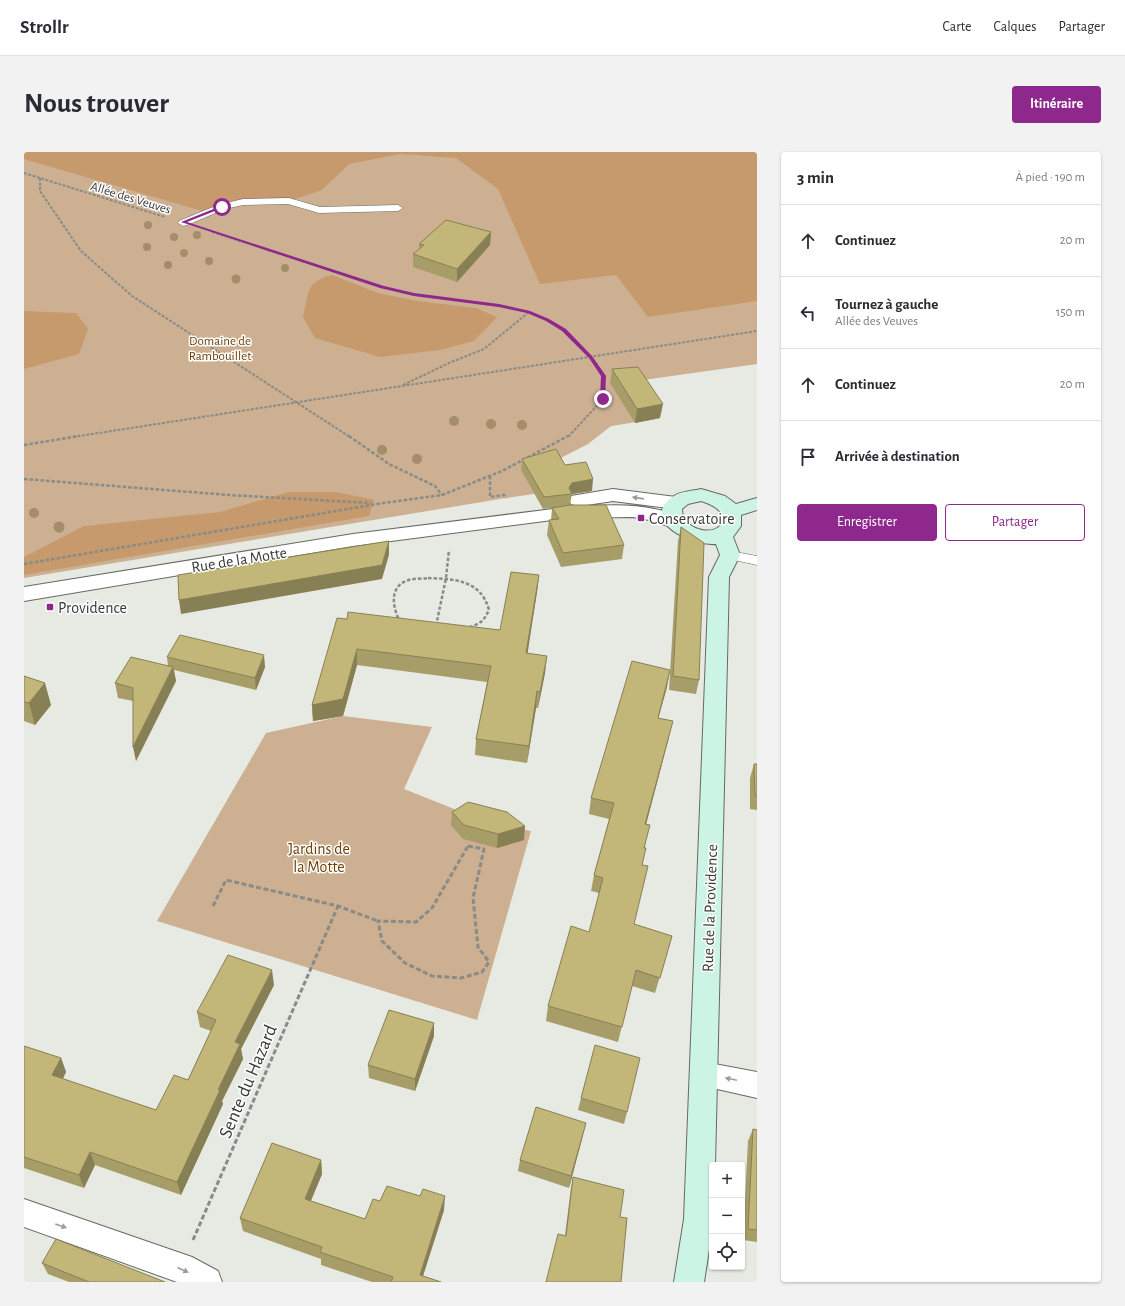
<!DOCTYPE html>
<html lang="fr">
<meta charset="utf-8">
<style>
body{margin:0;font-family:"Alegreya Sans",sans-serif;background:#f2f2f3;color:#2b2b33}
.controls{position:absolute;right:12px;bottom:12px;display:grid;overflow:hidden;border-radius:4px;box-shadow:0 1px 3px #0004}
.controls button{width:36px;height:36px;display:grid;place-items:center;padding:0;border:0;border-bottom:1px solid #e1e1e2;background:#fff;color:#2b2b33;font:20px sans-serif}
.stop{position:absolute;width:12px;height:12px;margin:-9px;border:3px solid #8f288d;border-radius:50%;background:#fff}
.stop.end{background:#8f288d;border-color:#fff;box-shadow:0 1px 4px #0008}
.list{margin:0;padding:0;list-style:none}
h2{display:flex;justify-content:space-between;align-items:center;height:52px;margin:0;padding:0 16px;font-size:17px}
h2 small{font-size:13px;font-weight:400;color:#7c7c81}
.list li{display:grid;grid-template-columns:26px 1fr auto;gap:12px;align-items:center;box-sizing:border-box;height:72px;padding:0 16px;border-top:1px solid #e1e1e2}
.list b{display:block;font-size:15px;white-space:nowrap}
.list p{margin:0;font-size:13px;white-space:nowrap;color:#7c7c81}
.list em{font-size:13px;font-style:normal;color:#7c7c81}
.actions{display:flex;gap:8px;padding:12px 16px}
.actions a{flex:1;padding:9px 0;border:1px solid #8f288d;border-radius:4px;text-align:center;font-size:14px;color:#8f288d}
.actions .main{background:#8f288d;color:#fff}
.icon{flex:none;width:22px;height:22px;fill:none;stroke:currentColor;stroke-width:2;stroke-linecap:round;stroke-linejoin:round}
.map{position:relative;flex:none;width:733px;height:1130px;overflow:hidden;border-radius:4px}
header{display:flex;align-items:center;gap:24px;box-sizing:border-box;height:56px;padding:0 20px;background:#fff;border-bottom:1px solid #e1e1e2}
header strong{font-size:19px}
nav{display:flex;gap:22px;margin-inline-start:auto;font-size:14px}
.intro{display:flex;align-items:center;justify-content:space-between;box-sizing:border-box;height:96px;padding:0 24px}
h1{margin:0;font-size:28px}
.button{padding:10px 18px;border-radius:4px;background:#8f288d;color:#fff;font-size:14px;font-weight:700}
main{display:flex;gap:24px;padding:0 24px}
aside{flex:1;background:#fff;border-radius:4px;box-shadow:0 1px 3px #0004}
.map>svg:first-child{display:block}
</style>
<header>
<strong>Strollr</strong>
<nav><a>Carte</a><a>Calques</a><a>Partager</a></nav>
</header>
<div class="intro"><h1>Nous trouver</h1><a class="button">Itinéraire</a></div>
<main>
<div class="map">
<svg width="733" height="1130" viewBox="0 0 733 1130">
<rect width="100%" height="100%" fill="#e6eae3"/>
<!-- green -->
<g fill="#cdb092">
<path d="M0 0H733V212L612 229 632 267 587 274 564 292 531 309 530 339 482 346 0 426Z"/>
<path d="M319 564 408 575 380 637 453 666 481 674 507 679 453 868 133 769 242 581Z"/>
</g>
<!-- forest -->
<g fill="#c69a6c">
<path d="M0 0H733V149L624 165 592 123 516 132 474 37 432 6 376 2 325 12 298 38 265 49 219 50 185 61 0 7Z"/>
<path d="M308 123 354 141 393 149 452 156 473 165 450 189 416 198 356 205 291 186 279 165C285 141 281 130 308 123Z"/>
<path d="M0 159 52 161 64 177 55 202 0 217Z"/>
<path d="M265 340H313L350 348 345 364 0 423V405L60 374 196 360Z"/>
</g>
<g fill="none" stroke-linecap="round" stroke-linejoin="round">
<!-- service casing -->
<g stroke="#666a63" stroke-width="1">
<g id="service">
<path d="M265 46 296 55 374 53 379 56 374 59 295 61 264 52 219 53 201 57 163 73 159 74 154 71 155 69 194 53 219 47Z"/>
<path d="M706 399 733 404V413L701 406 699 403 701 400Z"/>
</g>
</g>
<!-- minor casing -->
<g stroke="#666a63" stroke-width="2">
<g id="minor">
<path d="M680 910 733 920V946L680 934 670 931 666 922 670 913Z"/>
<path d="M0 1047 168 1105 194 1119 198 1130H153L0 1075Z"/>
</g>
</g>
<!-- tertiary casing -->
<g stroke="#666a63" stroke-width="2">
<path id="tertiary" d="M589 337 652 345 659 347 661 351 659 355 652 357 589 349 556 354C587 353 616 351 645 361 652 363 657 364 661 370L658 374 651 376 625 368 609 365 544 366 329 394 0 449V435L329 382 553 354 547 352 545 348 547 344Z"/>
</g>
<!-- secondary casing -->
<g stroke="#666a63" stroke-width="2">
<path id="secondary" d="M677 337 701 344 712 352 733 346V358L717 363V374L709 385 716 403 705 425 691 1013H688V1078L680 1130H650L660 1067 685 425 696 403 692 392C668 394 613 369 650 344 657 339 669 339 677 337ZM677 349C723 363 687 396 659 367L658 357 664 352Z"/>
</g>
<!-- path-far2 -->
<g stroke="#888b86" stroke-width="2" stroke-dasharray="3 1.5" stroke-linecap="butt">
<path d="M0 21 141 65"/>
<path d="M16 26V39L57 99 108 144 326 285"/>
<path d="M188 80 358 135 390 143 475 154 505 160 524 168 540 178 567 205 579 224V247L544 285"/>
<path d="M379 233 425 211 460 197 505 160"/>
<path d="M49 285 733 179"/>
</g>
<!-- path-far1 -->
<g stroke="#888b86" stroke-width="2.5" stroke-dasharray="3.5 2" stroke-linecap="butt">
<path d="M325 284 365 312 411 334 418 343"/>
<path d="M0 293 55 284"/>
<path d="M466 324V345L480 343 482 346"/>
<path d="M0 327 205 343 347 351"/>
<path d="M0 412 353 352 418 343 478 319 544 284"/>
<path d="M404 426C431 427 457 428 465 458 463 462 461 466 458 469 439 484 396 476 375 468 369 455 365 436 382 429 388 426 397 427 404 426Z"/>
<path d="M412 474 422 426 425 398"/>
</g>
<!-- path -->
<g stroke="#888b86" stroke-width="3" stroke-dasharray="5 2.5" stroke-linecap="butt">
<path d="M444 694 460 697 449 746 454 795 465 810 458 820 437 826 408 824 381 811 358 789 354 769 392 770 408 756Z"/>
<path d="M189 754 202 728 314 754 354 769"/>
<path d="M169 1088 314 754"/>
</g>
<!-- service -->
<use href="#service" fill="#fff" fill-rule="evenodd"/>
<!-- minor -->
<use href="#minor" fill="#fff" fill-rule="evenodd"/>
<!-- tertiary -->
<use href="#tertiary" fill="#fff" fill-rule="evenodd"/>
<!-- secondary -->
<use href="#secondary" fill="#ccf4e4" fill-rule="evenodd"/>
</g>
<!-- trees -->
<g fill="#a38d6a">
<circle cx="124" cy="73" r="4"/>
<circle cx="173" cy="83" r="4"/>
<circle cx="150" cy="85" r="4"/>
<circle cx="123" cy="95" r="4"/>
<circle cx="160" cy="101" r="4"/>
<circle cx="185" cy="109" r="4"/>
<circle cx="144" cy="113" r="4"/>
<circle cx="261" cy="116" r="4"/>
<circle cx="212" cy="127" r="4.5"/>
<circle cx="430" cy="269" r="5"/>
<circle cx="467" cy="272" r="5"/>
<circle cx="498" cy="273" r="5"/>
<circle cx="358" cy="298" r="5"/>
<circle cx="393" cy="307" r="5"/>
<circle cx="10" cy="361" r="5"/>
<circle cx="35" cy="375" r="5.5"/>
</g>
<!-- wall -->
<g fill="#a79d68">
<path d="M467 80 466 93 433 130 389 115V102L395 97V92Z"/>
<path d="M588 217 636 266 611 271 586 231Z"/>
<path d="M498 307 541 313 568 339 548 342 546 353 600 393 598 407 537 415 523 383 525 368H527L528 356 519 357 497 318Z"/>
<path d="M657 375 675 528 672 542 645 538 654 389Z"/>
<path d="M515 423 513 440 503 501 521 521 514 556H512L503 611 451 603 452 587 463 530 333 513 319 564 289 569 288 553 323 467 476 478Z"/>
<path d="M143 505 241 515 232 538 150 518 152 529 112 609 109 549 94 546 91 531 144 514Z"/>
<path d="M0 524 27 553 11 573 0 569Z"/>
<path d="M643 535 634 566 645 585 622 672 621 696 610 772 648 784 631 841 608 834 594 890 522 869 524 854 565 780 575 741 567 739 570 723 585 667 565 662 567 646Z"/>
<path d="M730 612H733V658L726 657V626Z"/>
<path d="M428 660 500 688 473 696 439 687 427 673Z"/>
<path d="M250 833 217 897 219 907 198 949 199 952 157 1043 71 1013 60 1036 0 1016V894L37 906 42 920 39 927 132 958 164 928 187 879 176 875 173 860Z"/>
<path d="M410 884 391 939 345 926 344 913Z"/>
<path d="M557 946 603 960 600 972 554 958Z"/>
<path d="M729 977 733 978V1090L719 1088 724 989Z"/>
<path d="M559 983 545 1036 494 1019 496 1008Z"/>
<path d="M297 1008 298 1022 287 1049 341 1067 356 1049 420 1058 399 1124 417 1130H348L297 1113V1107L219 1079 216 1066Z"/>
<path d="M549 1025 596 1065 597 1127 541 1083 547 1036Z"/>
<path d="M18 1111 141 1130H45L24 1122Z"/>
</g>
<!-- shaded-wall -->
<g fill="#888055">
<path d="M467 80 466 93 433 130V117Z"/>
<path d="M639 252 636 266 611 271 613 257Z"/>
<path d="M569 327 568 339 548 342 545 336 548 331Z"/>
<path d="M365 389V403L358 427 157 462 155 448Z"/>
<path d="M515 423 513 440 501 518 502 501Z"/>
<path d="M333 497V513L319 564 289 569 288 553Z"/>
<path d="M240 503 241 515 232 538 231 526Z"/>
<path d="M523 504 521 521 514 556 516 540Z"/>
<path d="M149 515 152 529 112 609 109 595Z"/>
<path d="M646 518 643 535 630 582Z"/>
<path d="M21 531 27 553 11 573 5 551Z"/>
<path d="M513 539 512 556 503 611 505 594Z"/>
<path d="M649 569 645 585 618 688 621 672Z"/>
<path d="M501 674 500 688 473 696 474 682Z"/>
<path d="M248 818 250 833 217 897 219 907 198 949 199 952 157 1043 153 1030 211 890Z"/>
<path d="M410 871V884L391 939V927Z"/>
<path d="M37 906 42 920 33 937 28 923Z"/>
<path d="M562 971 559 983 545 1036 547 1024Z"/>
<path d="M66 1000 71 1013 60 1036 55 1023Z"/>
<path d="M297 1008 298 1022 282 1060 281 1047Z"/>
<path d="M421 1044 420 1058 397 1130 396 1123Z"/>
</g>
<!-- building -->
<g fill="#c2b779" stroke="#888055">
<path d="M422 68 467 80 433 117 389 102 400 93 395 92Z"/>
<path d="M614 215 639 252 613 257 588 217Z"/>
<path d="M532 297 541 313 562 310 569 327 548 331 545 336 548 342 520 345 498 307Z"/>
<path d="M546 353H582L600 393 539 401 525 368 535 367 528 356Z"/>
<path d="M657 375 680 391 675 528 649 524Z"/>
<path d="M365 389 358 413 155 448 154 423Z"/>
<path d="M487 420 515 423 502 501 523 504 516 540 513 539 505 594 452 587 467 514 333 497 319 547 288 553 313 466 323 467 324 460 476 478Z"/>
<path d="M156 483 240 503 231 526 143 505Z"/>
<path d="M107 505 149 515 109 595V536L91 531Z"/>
<path d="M608 509 646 518 634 566 649 569 621 672 626 673 620 696H622L618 713 624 714 610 772 648 784 636 826 612 818 598 875 524 854 547 774 565 780 579 726 570 723 590 651 567 646Z"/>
<path d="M0 524 21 531 5 551 0 550Z"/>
<path d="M730 612H733V644L731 643Z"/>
<path d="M444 650 483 660 501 674 474 682 440 673 428 660Z"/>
<path d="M204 803 248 818 211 890 216 892 194 938H196L153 1030 66 1000 55 1023 0 1005V894L37 906 28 923 132 958 150 923 164 928 192 868 173 860Z"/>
<path d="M365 858 410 871 391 927 344 913Z"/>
<path d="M571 893 616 906 603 960 557 946Z"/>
<path d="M512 955 562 971 547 1024 496 1008Z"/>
<path d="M729 977 733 978V1078L724 1077Z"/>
<path d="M248 991 297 1008 281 1047 341 1067 349 1047 356 1049 363 1034 396 1044 399 1037 421 1044 396 1123 417 1130H367L369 1125 296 1100 298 1095 216 1066Z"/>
<path d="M549 1025 600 1038 596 1065 603 1066 597 1130H522L534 1082 542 1084Z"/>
<path d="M32 1087 141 1130H65L18 1111Z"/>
</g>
<!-- one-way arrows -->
<defs><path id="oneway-solid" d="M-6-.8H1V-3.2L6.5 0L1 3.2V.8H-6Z"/></defs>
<g fill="#9c9c9b">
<use href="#oneway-solid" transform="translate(614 346) rotate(-172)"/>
<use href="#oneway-solid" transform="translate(707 927) rotate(-168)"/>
<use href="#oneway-solid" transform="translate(37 1074) rotate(19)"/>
<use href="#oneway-solid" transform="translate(159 1118) rotate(25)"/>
</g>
<!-- route -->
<path fill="#8f288d" d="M197 54 201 55 163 70 360 134 390 141 475 152 506 159 525 167 542 177 568 204 582 224 581 247 579 248 576 247 577 224 565 206 538 179 522 169 503 161 475 155 390 144 356 136 157 70Z"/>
<!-- markers -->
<g fill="#8f288d" stroke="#fff" stroke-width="1.5">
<rect x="613" y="362" width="8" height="8" rx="2"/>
<rect x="22" y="451" width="8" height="8" rx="2"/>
</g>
<g text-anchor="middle" stroke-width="3" stroke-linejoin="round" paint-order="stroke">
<!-- far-street labels -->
<g font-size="13" fill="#383a37" stroke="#fff">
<text transform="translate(107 45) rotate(17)" y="5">Allée des Veuves</text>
</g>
<!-- far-park labels -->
<g font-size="13" fill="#6d4107" stroke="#fff">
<text x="196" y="193">Domaine de<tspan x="196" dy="15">Rambouillet</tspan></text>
</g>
<!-- poi labels -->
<g font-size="16" fill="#383a37" stroke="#fff" text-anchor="start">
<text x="625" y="372">Conservatoire</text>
<text x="34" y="461">Providence</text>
</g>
<!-- street labels -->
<g font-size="16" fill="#383a37" stroke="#fff">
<text transform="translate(215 407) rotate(-9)" y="6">Rue de la Motte</text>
<text transform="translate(685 756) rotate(-88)" y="6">Rue de la Providence</text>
</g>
<!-- park labels -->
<g font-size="16" fill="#6d4107" stroke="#fff">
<text x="295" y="702">Jardins de<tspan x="295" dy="18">la Motte</tspan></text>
</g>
<!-- near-street labels -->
<g font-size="19" fill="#383a37" stroke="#fff">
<text transform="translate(223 929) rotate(-67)" y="7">Sente du Hazard</text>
</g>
</g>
</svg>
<div class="controls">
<button>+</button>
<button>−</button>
<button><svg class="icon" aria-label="locate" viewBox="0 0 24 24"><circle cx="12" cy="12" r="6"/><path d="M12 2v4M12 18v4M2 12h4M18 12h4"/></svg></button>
</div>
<div class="stop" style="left:198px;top:55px"></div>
<div class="stop end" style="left:579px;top:247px"></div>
</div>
<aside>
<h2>3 min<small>À pied · 190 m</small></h2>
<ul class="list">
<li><svg class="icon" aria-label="ahead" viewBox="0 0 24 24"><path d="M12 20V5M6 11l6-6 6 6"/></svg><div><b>Continuez</b></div><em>20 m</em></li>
<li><svg class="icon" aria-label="left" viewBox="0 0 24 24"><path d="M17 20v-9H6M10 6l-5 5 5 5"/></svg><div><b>Tournez à gauche</b><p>Allée des Veuves</p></div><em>150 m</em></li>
<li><svg class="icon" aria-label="ahead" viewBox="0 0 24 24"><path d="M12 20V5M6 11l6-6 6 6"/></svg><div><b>Continuez</b></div><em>20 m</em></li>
<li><svg class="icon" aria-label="arrive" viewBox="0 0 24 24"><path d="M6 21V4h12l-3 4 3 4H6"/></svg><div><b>Arrivée à destination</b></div></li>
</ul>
<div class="actions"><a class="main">Enregistrer</a><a>Partager</a></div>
</aside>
</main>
